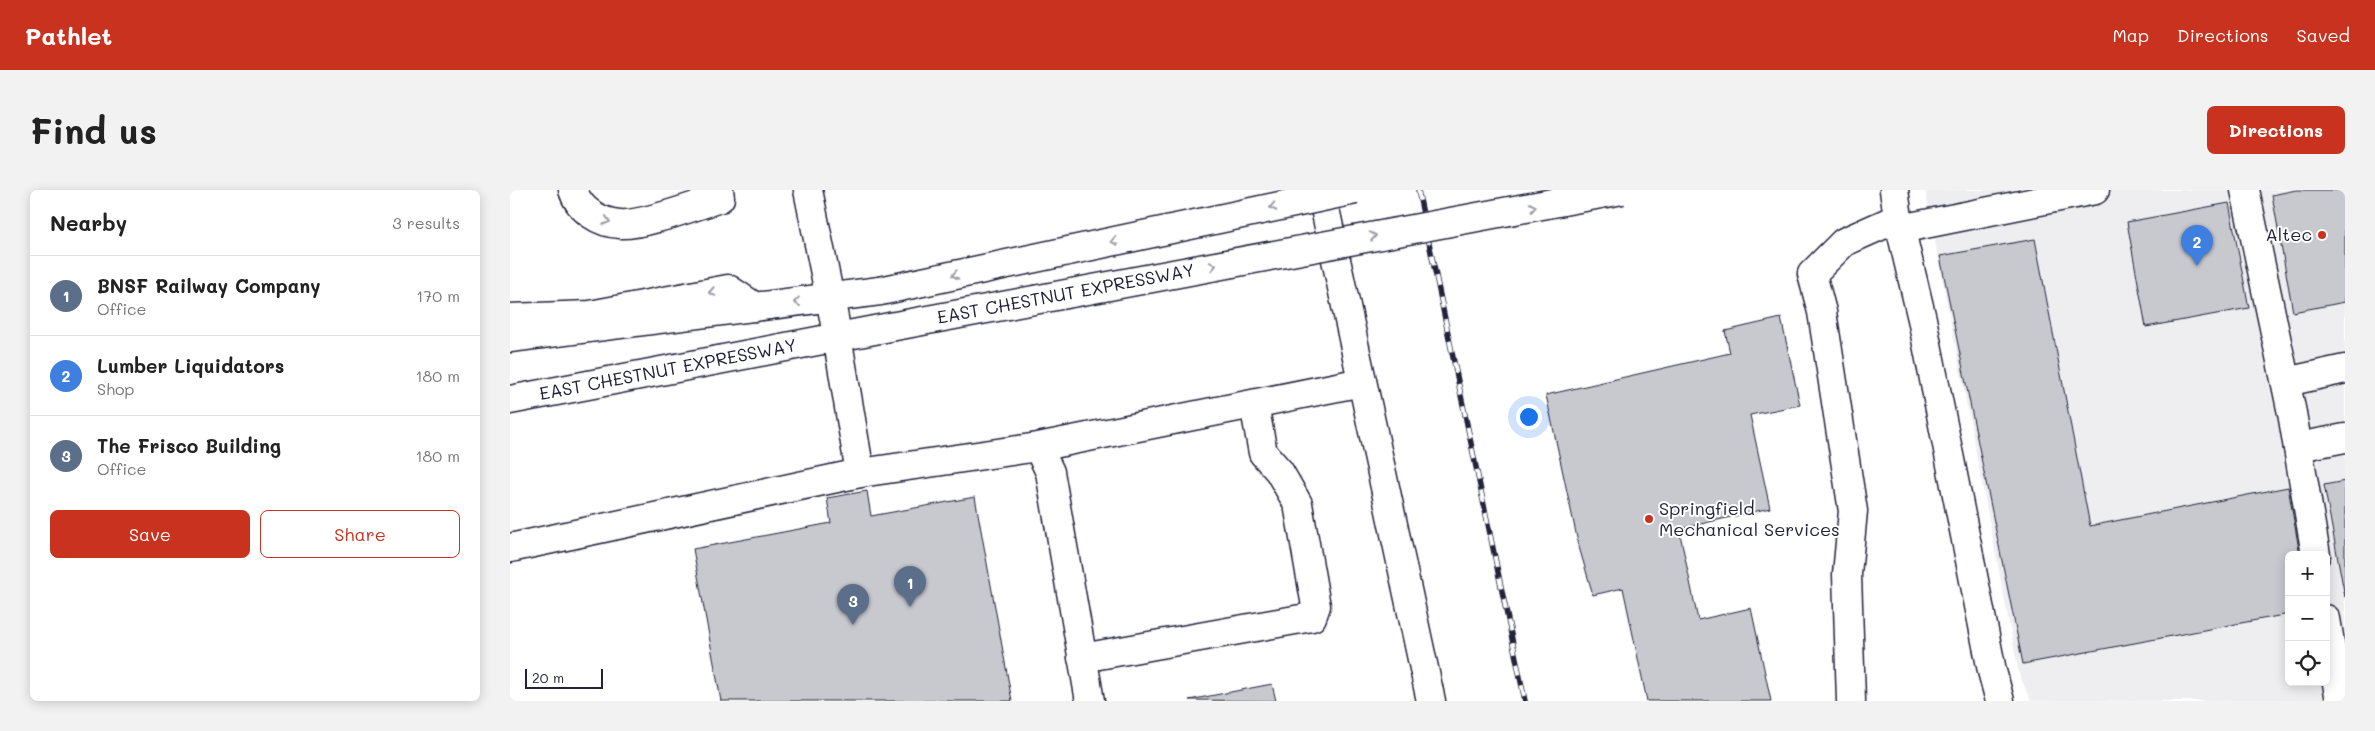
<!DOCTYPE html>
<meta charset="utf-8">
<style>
body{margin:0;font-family:Mali,sans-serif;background:#f2f2f2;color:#222}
.controls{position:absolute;right:15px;bottom:15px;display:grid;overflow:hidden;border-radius:8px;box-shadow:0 2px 12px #0003}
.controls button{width:45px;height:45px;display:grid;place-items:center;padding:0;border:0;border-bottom:1px solid #e0e0e0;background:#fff;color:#222;font:25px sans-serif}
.scale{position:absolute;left:15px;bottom:12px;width:78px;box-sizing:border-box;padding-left:5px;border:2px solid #22223b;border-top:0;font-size:14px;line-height:18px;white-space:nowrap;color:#22223b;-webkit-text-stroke:4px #fff;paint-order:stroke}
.you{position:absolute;left:1018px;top:226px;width:18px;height:18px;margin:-12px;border:4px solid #fff;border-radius:50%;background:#1a73e8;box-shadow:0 0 0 8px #1a73e833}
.badge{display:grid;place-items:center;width:32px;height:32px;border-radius:50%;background:#c8321e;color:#fff;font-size:16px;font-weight:700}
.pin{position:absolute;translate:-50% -41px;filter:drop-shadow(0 1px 2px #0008)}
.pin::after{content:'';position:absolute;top:26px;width:18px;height:15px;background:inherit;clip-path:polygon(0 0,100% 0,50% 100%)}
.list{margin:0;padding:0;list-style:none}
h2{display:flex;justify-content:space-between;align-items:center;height:65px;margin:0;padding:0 20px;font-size:21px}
h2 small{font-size:16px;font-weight:400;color:#767676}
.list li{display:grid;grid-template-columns:32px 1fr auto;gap:15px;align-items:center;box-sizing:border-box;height:80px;padding:0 20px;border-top:1px solid #e0e0e0}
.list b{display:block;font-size:19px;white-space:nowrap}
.list p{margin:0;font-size:16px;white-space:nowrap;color:#767676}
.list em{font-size:16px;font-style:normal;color:#767676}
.actions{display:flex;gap:10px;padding:15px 20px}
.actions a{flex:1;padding:11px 0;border:1px solid #c8321e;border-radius:8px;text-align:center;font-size:18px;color:#c8321e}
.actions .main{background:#c8321e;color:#fff}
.icon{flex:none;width:28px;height:28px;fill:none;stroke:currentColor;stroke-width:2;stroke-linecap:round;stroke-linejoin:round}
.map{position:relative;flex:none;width:1835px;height:511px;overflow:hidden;border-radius:8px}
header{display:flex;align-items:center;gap:30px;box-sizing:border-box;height:70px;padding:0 25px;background:#c8321e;color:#fff}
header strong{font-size:24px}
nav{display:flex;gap:28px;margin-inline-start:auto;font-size:18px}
.intro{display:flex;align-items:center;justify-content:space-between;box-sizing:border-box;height:120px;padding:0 30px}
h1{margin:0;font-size:35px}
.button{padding:12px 22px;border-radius:8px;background:#c8321e;color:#fff;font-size:18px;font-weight:700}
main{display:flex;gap:30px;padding:0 30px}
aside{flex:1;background:#fff;border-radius:8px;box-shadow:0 2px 12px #0003}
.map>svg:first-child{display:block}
</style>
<header>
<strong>Pathlet</strong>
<nav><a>Map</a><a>Directions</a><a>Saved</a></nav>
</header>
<div class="intro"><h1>Find us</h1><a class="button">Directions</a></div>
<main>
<aside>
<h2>Nearby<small>3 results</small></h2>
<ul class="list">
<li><span class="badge" style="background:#5c6f8a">1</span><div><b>BNSF Railway Company</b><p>Office</p></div><em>170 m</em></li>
<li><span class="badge" style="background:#3f7fe0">2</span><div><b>Lumber Liquidators</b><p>Shop</p></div><em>180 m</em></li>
<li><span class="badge" style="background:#5c6f8a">3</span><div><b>The Frisco Building</b><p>Office</p></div><em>180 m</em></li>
</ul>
<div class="actions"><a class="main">Save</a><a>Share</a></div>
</aside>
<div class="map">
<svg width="1835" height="511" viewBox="0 0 1835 511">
<rect width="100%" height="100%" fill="#fff"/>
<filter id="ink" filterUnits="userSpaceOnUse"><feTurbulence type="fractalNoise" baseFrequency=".02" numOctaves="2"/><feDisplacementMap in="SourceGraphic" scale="10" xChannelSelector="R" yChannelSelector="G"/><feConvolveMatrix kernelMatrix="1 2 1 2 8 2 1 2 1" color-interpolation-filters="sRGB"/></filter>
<g filter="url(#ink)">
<!-- built -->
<path fill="#eeeef1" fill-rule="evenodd" d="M1415 0H1835V511H1521L1509 484ZM1779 365H1816V492H1779Z"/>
<!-- building -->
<g fill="#c8c8cf" stroke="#22223b">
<path d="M1786 0H1835V112L1783 122 1762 5Z"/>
<path d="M1719 13 1739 118 1636 137 1617 32Z"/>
<path d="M1525 49 1580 336 1778 297 1790 365H1779V424L1513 474 1430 66Z"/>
<path d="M1271 128 1290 215 1240 225 1260 318 1169 339 1188 430 1241 418 1261 511H1137L1113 398 1083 405 1069 357 1036 205 1220 163 1215 141Z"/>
<path d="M1835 291V407L1814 295Z"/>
<path d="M357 301 361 326 465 307 502 511H211L183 359 321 333 317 308Z"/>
<path d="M762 494 766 511 679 510Z"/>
</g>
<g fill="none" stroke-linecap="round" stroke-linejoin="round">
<!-- minor casing -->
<g stroke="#22223b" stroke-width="31">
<g id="minor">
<path d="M63 0C69 20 90 33 110 34 132 36 187 15 210 8L209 0"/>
<path d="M298 0 324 128 350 283"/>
<path d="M811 0 921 511"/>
<path d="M1384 0 1388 28 1412 129 1482 481 1490 511"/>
<path d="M1735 0 1782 223 1806 365"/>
<path d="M1390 39 1585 0"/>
<path d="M1776 192 1835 179"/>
<path d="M528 257 540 282 580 511"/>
<path d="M1788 257 1835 248"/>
<path d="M0 358 350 283 528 257 852 192"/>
<path d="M1816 429 1830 511"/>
<path d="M572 468 802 427 806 416 788 314 769 281 753 263 744 214"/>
<path d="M1341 511 1337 384 1343 321 1312 122 1302 84 1334 52 1388 28"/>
</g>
</g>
<!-- major casing -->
<g stroke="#22223b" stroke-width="31">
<g id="major">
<path d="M0 148 370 101"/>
<path id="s1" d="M0 210 380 137"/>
</g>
</g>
<!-- highway casing -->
<g stroke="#22223b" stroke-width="31">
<path id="highway" d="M0 128 80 125 218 99 245 117"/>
</g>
<!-- minor -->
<use href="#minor" stroke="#fff" stroke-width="28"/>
<!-- major -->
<use href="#major" stroke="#fff" stroke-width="28"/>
<!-- highway -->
<use href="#highway" stroke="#fff" stroke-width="28"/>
<!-- rail casing -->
<g stroke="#22223b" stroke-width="5.5">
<path id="rail" d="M908 0 1015 511"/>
</g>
<!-- rail -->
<use href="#rail" stroke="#fff" stroke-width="4" stroke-dasharray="11" stroke-linecap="butt"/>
<!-- major-bridge casing -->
<g stroke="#22223b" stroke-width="31" stroke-linecap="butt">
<g id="major-bridge">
<path d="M370 101 845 0"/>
<path id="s2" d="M380 137 1112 0"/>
</g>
</g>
<!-- major-bridge -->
<use href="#major-bridge" stroke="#fff" stroke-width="28"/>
</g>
<!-- one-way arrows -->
<defs><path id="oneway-chevron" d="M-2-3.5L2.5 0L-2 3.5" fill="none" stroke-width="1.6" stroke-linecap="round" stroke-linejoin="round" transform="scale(1.25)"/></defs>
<g stroke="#9c9ca7">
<use href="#oneway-chevron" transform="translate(763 17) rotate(168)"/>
<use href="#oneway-chevron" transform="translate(1023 17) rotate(-11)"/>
<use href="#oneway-chevron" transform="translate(97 31) rotate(17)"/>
<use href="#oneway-chevron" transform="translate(863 46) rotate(-11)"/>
<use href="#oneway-chevron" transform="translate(604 51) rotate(168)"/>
<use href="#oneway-chevron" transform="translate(703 76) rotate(-11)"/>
<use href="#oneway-chevron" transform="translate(445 85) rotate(168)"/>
<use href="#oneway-chevron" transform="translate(202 102) rotate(170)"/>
<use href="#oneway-chevron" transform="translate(287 112) rotate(173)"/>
</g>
</g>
<!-- markers -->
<g fill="#c8321e" stroke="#fff" stroke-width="2">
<circle cx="1812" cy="45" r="5"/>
<circle cx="1139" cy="329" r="5"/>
</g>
<g text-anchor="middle" stroke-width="4" stroke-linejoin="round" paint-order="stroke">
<!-- poi labels -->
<g font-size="18" fill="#22223b" stroke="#fff" text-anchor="end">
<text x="1802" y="51">Altec</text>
<text x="1149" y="325" text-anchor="start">Springfield<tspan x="1149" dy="21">Mechanical Services</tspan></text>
</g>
<!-- street labels -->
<g font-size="18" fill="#22223b" stroke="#fff">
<text dy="6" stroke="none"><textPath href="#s2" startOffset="179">EAST CHESTNUT EXPRESSWAY</textPath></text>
<text dy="6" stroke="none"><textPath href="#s1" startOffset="161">EAST CHESTNUT EXPRESSWAY</textPath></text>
</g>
</g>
</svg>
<div class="controls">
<button>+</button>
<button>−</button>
<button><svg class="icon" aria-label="locate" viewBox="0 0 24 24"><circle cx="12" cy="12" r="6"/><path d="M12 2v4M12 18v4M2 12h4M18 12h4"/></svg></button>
</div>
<div class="scale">20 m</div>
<div class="you"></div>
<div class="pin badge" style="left:400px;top:417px;background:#5c6f8a">1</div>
<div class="pin badge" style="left:1687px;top:76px;background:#3f7fe0">2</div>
<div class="pin badge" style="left:343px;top:435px;background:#5c6f8a">3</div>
</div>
</main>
